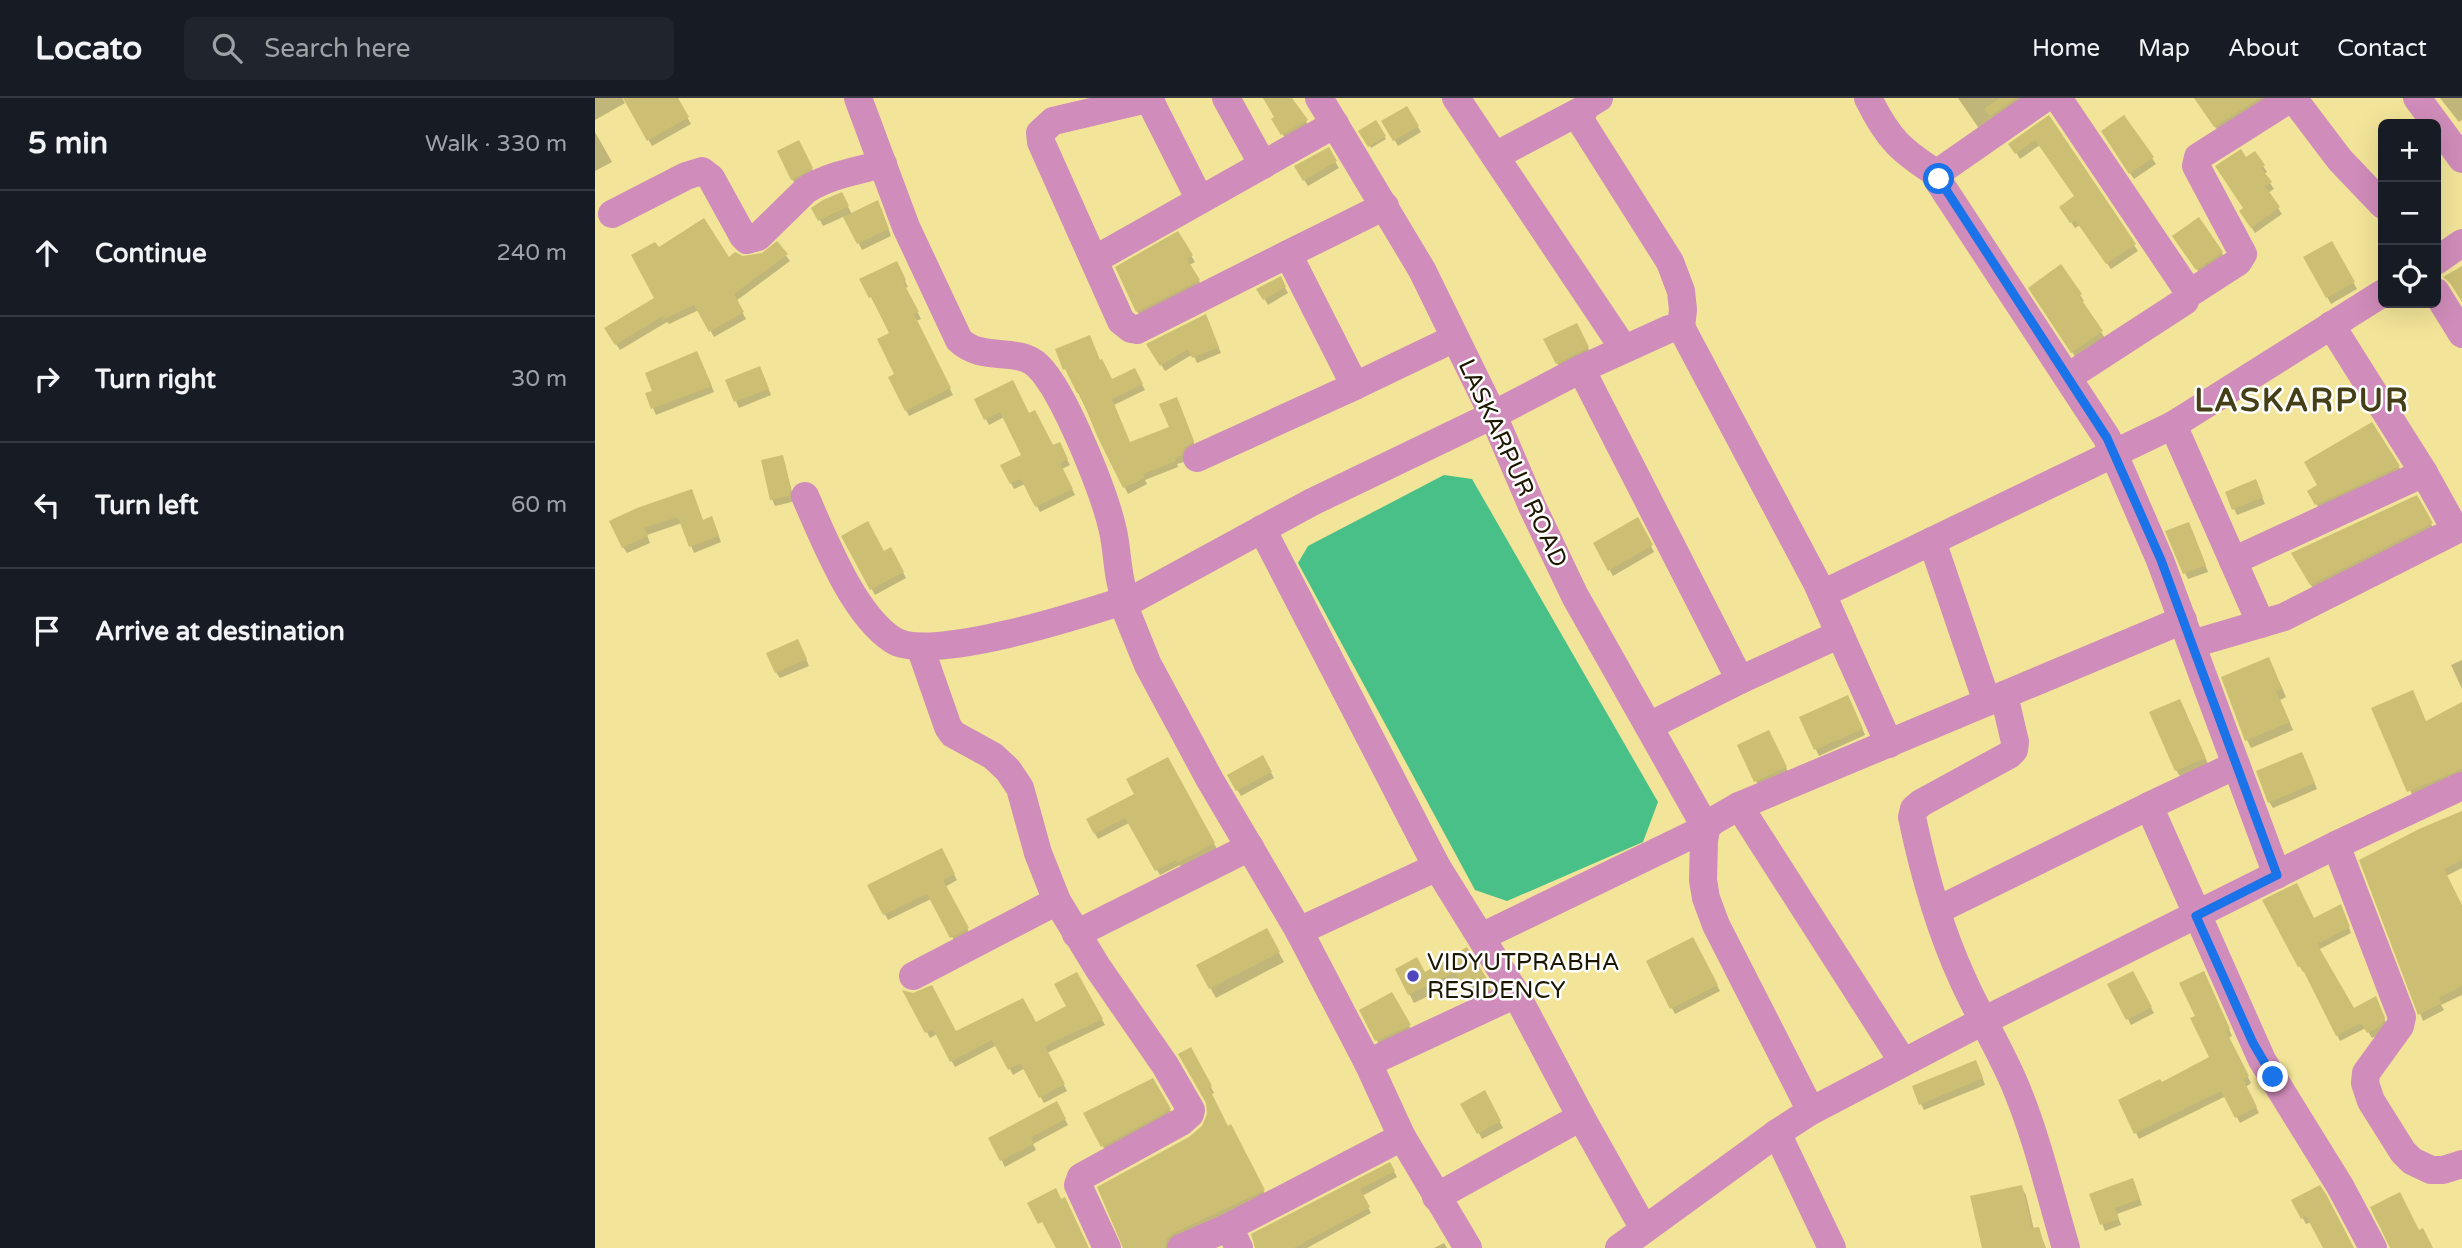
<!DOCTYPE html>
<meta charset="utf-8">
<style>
body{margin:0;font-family:"Varela Round",sans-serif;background:#20242c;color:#f1f3f6}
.controls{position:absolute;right:21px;top:21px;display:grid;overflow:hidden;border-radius:10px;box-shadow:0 7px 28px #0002}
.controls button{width:63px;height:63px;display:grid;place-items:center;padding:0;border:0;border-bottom:2px solid #363941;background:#171b24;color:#f1f3f6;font:35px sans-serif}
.stop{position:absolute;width:21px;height:21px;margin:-16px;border:5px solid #1a73e8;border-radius:50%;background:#fff}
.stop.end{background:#1a73e8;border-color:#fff;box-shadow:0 2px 7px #0008}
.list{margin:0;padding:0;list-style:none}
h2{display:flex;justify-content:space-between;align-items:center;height:91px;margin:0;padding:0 28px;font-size:30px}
h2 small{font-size:23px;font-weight:400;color:#9ea1a6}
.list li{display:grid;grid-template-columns:46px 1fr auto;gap:21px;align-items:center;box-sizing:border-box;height:126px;padding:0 28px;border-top:2px solid #363941}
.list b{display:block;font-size:26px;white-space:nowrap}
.list em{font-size:23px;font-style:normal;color:#9ea1a6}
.icon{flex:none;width:38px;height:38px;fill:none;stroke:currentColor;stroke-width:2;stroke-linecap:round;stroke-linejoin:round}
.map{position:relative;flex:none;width:1867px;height:1150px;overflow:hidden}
header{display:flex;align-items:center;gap:42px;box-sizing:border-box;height:98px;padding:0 35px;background:#171b24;border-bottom:2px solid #363941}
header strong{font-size:33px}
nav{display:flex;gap:38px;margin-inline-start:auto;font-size:24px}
.search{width:490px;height:63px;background:#20242c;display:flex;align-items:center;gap:18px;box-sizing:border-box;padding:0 24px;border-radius:10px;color:#9ea1a6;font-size:26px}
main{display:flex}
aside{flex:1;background:#171b24}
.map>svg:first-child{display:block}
</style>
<header>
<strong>Locato</strong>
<div class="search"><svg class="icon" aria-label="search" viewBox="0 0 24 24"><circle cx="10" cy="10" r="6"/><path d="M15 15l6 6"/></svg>Search here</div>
<nav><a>Home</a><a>Map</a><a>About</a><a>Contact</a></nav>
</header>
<main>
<aside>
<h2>5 min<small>Walk · 330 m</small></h2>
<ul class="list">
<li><svg class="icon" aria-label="ahead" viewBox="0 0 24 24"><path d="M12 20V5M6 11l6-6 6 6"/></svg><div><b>Continue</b></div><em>240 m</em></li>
<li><svg class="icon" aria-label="right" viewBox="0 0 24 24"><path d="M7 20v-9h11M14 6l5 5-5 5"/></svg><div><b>Turn right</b></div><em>30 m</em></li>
<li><svg class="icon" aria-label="left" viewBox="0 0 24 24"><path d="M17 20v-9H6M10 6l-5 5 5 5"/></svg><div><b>Turn left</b></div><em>60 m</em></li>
<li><svg class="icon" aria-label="arrive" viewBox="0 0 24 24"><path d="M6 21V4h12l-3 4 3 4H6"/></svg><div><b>Arrive at destination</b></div></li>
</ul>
</aside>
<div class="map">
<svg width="1867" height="1150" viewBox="0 0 1867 1150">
<rect width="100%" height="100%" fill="#f2e498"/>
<!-- water -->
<path fill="#49c088" d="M849 377 877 381 1063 704 1048 744 912 803 880 792 703 465 713 448Z"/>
<!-- shadow -->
<g fill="#0003">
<path d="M0 0H27L30 5 0 22Z"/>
<path d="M68 0H81L96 26 57 48 39 16Z"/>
<path d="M683 0H696L714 28 690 41 673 6Z"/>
<path d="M1363 0H1431L1385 32Z"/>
<path d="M1600 0H1684L1625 36Z"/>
<path d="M1867 0V22L1864 24 1845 0Z"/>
<path d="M812 10 826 34 803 48 789 24Z"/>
<path d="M1454 20 1543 153 1516 171 1485 127 1480 130 1470 115 1481 99 1445 47 1425 61 1416 46Z"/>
<path d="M781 24 791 41 776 50 766 33Z"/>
<path d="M0 34 17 64 0 73Z"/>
<path d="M1511 40 1557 60 1561 66 1539 81Z"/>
<path d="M203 45 220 76 201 87 197 81Z"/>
<path d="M733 51 744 70 713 88 701 69Z"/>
<path d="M1651 61 1668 68 1672 74 1669 76 1679 91 1673 95 1687 116 1660 135 1650 119Z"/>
<path d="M246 96 257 116 286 110 296 138 267 152 250 118 228 128 219 111Z"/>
<path d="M583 136 600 164 594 167 607 188 546 219 541 212Z"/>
<path d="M1583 144 1627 155 1630 161 1606 177Z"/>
<path d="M1737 145 1762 191 1736 206 1710 160Z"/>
<path d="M182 146 195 163 141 203 151 221 119 239 104 212 74 226 72 224 25 252 11 231 61 201 63 152 134 161 168 157Z"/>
<path d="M304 171 313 189 310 190 326 221 321 223 358 297 314 318 295 280 301 277 296 236 267 182Z"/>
<path d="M685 181 693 195 673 207 664 191Z"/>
<path d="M1439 196 1485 197 1489 203 1486 205 1510 240 1481 260Z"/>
<path d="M613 224 626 255 602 265 598 256 570 273 554 247Z"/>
<path d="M985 233 996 256 966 271 962 265Z"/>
<path d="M462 252 505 263 517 283 539 272 550 292 519 307 535 346 576 330 584 307 601 350 592 356 589 364 582 366 583 369 550 382 552 386 533 396Z"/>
<path d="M105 261 119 294 61 317 52 296 60 294Z"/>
<path d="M168 277 176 297 144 310 132 283Z"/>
<path d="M381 302 434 317 457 349 467 352 475 367 467 371 480 397 445 414 430 386 419 391 407 368 428 358 409 319 394 327Z"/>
<path d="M1777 326 1807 374 1725 412 1714 394 1725 388Z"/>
<path d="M187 359 198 397 197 404 180 408 177 401Z"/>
<path d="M1663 389 1670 406 1642 417 1632 395Z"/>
<path d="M1821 399 1840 433 1720 494 1698 455Z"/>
<path d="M42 411 120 427 126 444 99 455 87 425 52 437 55 445 32 455 28 449Z"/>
<path d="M1042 421 1059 454 1018 478 1000 445Z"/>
<path d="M1597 432 1613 474 1593 481 1590 475Z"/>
<path d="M248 438 288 455 296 451 311 480 280 497Z"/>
<path d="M206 549 214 568 185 580 181 574Z"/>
<path d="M1867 562V591L1856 567Z"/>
<path d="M1678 569 1691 599 1685 602 1698 632 1656 650 1652 642Z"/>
<path d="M1256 605 1270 637 1224 658 1206 620Z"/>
<path d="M1867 606V676L1819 701 1779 611 1831 624Z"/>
<path d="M1588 609 1613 666 1585 678 1581 672Z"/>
<path d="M1177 640 1194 676 1164 689 1161 683Z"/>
<path d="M668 660 679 680 646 698 634 678Z"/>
<path d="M572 661 622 751 587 769 585 767 565 777 534 725 503 741 493 722 541 697Z"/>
<path d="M1710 662 1722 691 1678 710 1674 704Z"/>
<path d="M1867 713V770L1851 778 1867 810V897L1846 907 1849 912 1828 923 1767 763Z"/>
<path d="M346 752 362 782 350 789 375 836 360 844 336 801 293 822 274 788Z"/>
<path d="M1669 803 1719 822 1748 814 1756 835 1723 852 1758 912 1784 906 1792 928 1787 935 1777 940 1771 930 1745 943 1710 873 1708 874Z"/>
<path d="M671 832 689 864 621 900 603 868Z"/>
<path d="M1098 842 1125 893 1080 916 1053 863Z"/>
<path d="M871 851 899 896 881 907 866 882 819 905 802 872 829 876Z"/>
<path d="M1537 875 1559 915 1536 927 1515 886Z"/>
<path d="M481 876 510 927 452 955 472 993 449 1005 430 970 418 977 402 947 360 969 342 936 335 940 311 895 361 935 441 926 473 909Z"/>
<path d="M1611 881 1637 938 1633 940 1656 985 1651 989 1664 1015 1645 1025 1631 998 1544 1041 1541 1035 1566 987 1616 960 1602 919Z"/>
<path d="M797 897 817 933 785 948 766 913Z"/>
<path d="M596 951 619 995 615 997 633 1030 639 1034 671 1098 574 1150H530L595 1040 608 1029 614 1016 612 1004Z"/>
<path d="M1384 970 1390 987 1329 1012 1326 1006Z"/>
<path d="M557 982 578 1017 511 1054 490 1016Z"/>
<path d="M890 995 908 1030 887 1041 868 1006Z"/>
<path d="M461 1005 473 1027 438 1046 441 1052 410 1069 396 1041Z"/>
<path d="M795 1066 802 1079 767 1098 776 1115 712 1150H662Z"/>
<path d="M1540 1088 1547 1107 1522 1116 1526 1127 1510 1133 1496 1097Z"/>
<path d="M1426 1089 1431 1097 1439 1132 1443 1131 1451 1150H1389Z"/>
<path d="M1698 1102 1757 1150H1730L1716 1124 1711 1126Z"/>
<path d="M849 1145 852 1150H839Z"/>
</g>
<!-- building -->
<g fill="#ccbf73">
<path d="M28 0H83L94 19 52 43Z"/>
<path d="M668 0H697L713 22 686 37 676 21 679 19Z"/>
<path d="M1405 0H1421L1395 18 1389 11Z"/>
<path d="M1599 0H1665L1619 29Z"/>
<path d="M812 8 824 28 798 43 786 23Z"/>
<path d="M1454 17 1541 146 1511 166 1480 122 1475 125 1464 109 1479 98 1440 42 1420 56 1413 46Z"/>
<path d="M1529 17 1559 59 1534 76 1506 33Z"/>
<path d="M781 22 791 38 773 49 763 33Z"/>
<path d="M204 42 218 70 196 82 182 53Z"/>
<path d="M734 49 742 63 708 83 699 68Z"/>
<path d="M1646 51 1651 59 1660 53 1670 67 1666 70 1677 84 1670 88 1685 109 1656 130 1644 113 1648 110 1620 68Z"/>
<path d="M247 94 254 108 223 123 216 110 228 102Z"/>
<path d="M283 102 294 131 262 146 248 119Z"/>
<path d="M1604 119 1628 154 1601 172 1577 138Z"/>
<path d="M109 120 134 159 140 154 148 158 167 155 182 143 193 156 139 196 149 214 114 234 99 207 69 221 68 218 20 247 9 230 59 200 36 157 60 144 64 149Z"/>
<path d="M583 133 598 157 592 161 605 182 541 214 520 169Z"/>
<path d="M1737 143 1760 184 1731 200 1708 159Z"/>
<path d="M302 163 311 182 308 184 324 214 319 216 356 290 310 313 293 279 299 276 282 241 294 235 276 199 274 200 264 181Z"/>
<path d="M1466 166 1487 196 1484 198 1508 233 1476 255 1433 190Z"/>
<path d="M1867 168V204L1855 185 1848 179Z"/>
<path d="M686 178 691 189 668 202 661 191Z"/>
<path d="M611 216 624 249 597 260 593 251 565 268 551 246Z"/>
<path d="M982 225 994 249 961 266 948 241Z"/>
<path d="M495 237 505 262 507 261 517 281 540 270 548 286 517 301 535 344 574 329 564 306 582 299 599 343 589 350 586 358 580 360 581 363 548 376 550 380 528 390 503 340 484 294 482 295 470 271 468 272 460 251Z"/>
<path d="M102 253 117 288 56 311 50 295 57 293 50 275Z"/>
<path d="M165 268 174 291 139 304 130 282Z"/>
<path d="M418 282 434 315 440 312 458 347 465 344 473 361 465 365 478 391 440 409 426 381 415 386 405 367 426 357 405 314 389 322 379 301Z"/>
<path d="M1777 324 1805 368 1720 407 1712 393 1722 387 1709 364Z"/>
<path d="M188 357 196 390 194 398 175 402 166 362Z"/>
<path d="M1661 381 1668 399 1637 412 1630 394Z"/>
<path d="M97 391 108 422 117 418 124 438 94 449 83 419 49 430 53 438 27 450 14 423 42 410Z"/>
<path d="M1822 397 1838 425 1715 487 1696 455Z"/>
<path d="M1043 419 1058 447 1013 473 998 445Z"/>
<path d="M273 423 289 453 296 449 309 474 275 492 246 438Z"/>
<path d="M1594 424 1611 467 1588 476 1570 433Z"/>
<path d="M203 541 212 561 180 575 171 555Z"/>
<path d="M1674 559 1687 591 1681 593 1695 624 1650 643 1626 579Z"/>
<path d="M1818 592 1831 623 1867 604V671L1812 694 1776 610Z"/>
<path d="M1253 597 1268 631 1219 652 1204 619Z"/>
<path d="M1585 601 1611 660 1580 673 1554 614Z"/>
<path d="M1174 632 1192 669 1159 684 1142 647Z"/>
<path d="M1707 654 1720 685 1673 705 1661 673Z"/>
<path d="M668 657 677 674 641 693 632 677Z"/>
<path d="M573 659 620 745 582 765 581 762 560 773 530 720 499 736 491 721 539 696 531 681Z"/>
<path d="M1867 713V762L1849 771 1867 807V888L1844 900 1847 905 1823 917 1764 762 1824 731Z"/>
<path d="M347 750 360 776 348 782 374 830 355 840 332 796 288 817 272 787Z"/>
<path d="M1702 785 1719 820 1746 806 1755 829 1722 846 1759 910 1781 898 1790 920 1784 929 1772 935 1766 925 1741 938 1706 868 1703 869 1667 802Z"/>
<path d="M672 830 685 854 614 891 601 867Z"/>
<path d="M1098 839 1123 887 1075 911 1051 863Z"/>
<path d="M872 849 896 887 875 899 860 874 813 897 800 871 822 859 830 874Z"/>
<path d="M1538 873 1557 909 1531 922 1512 886Z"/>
<path d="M1609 873 1635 931 1631 933 1654 978 1648 981 1662 1009 1640 1020 1626 993 1539 1036 1523 1002 1565 981 1567 984 1614 959 1595 920 1600 918 1584 885Z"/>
<path d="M482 874 508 921 450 948 470 986 444 1000 425 965 413 972 397 942 355 964 338 931 330 935 307 892 318 895 337 887 361 933 428 900 441 924 471 908 459 886Z"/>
<path d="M797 894 816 927 780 943 764 912Z"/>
<path d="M596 949 617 988 614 990 633 1028 636 1026 670 1092 579 1135 572 1141 570 1150H528L502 1089 594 1039 607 1028 612 1016 611 1005 583 956Z"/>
<path d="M1381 962 1388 980 1324 1007 1317 988Z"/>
<path d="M558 980 576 1011 506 1049 488 1015Z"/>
<path d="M890 992 906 1023 882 1036 865 1006Z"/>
<path d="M462 1003 471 1021 436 1039 439 1046 405 1063 393 1040Z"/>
<path d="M795 1064 800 1073 765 1091 775 1109 699 1150H660L656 1136Z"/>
<path d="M1538 1080 1545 1101 1520 1110 1524 1121 1505 1127 1494 1096Z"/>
<path d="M1427 1087 1437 1130 1444 1129 1450 1150H1387L1375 1098Z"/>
<path d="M1725 1087 1731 1096 1759 1150H1728L1711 1118 1706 1121 1696 1102Z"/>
<path d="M461 1090 466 1101 470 1099 494 1150H461L447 1124 443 1126 432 1105Z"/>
<path d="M1805 1094 1824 1132 1828 1130 1838 1150H1795L1775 1109Z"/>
</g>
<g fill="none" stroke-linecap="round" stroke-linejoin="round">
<!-- minor -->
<g stroke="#d08cba" stroke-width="28">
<path d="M263 0 311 129 364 242C388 265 423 248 443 268 469 293 510 396 518 433 523 455 522 481 531 502H537L717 404 898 317 986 271 1074 231 1086 229 1222 485 1294 646"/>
<path d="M556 0 458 23 445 35 446 44 526 223 536 231 542 232 693 156 760 288 602 360"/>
<path d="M631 0 668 67"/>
<path d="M724 0 827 172 898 317 937 408 980 498 1111 730 886 839"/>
<path d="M861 0 1029 251"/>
<path d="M1004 0C993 6 985 11 987 25L1075 164 1086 193 1088 212 1086 229"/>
<path d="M1273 0C1293 41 1306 53 1344 77"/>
<path d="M1450 0 1348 71 1344 77V84L1512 340 1565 462 1682 777"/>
<path d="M1463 0 1593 193 1590 203 1473 279"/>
<path d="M1698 0 1745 62 1788 107"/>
<path d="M1822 0 1867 61"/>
<path d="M554 1 605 102"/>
<path d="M900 58 989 11"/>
<path d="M17 116 91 78 107 73 116 80 148 138 152 142 163 139 211 92C234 77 262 73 288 66"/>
<path d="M693 156 790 108"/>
<path d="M499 162 740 26"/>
<path d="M1841 163 1867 145"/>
<path d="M1841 194 1867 236"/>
<path d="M1592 197 1643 164 1648 156 1601 68 1603 59 1696 0"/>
<path d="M1736 227 1829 375 1860 431"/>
<path d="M986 271 1145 582 1054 628"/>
<path d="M760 288 860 240"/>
<path d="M1578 327 1666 526"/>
<path d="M210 398C229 441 258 516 298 542 334 566 488 516 531 502"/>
<path d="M667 431 842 769"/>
<path d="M1337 443 1392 604"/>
<path d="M1638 463 1829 375"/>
<path d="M1227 496 1578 327 1788 195"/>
<path d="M527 503 553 567 615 682 704 833 773 965 807 1039 873 1150"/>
<path d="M1597 546 1689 519 1867 429"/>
<path d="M325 549 353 629 358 636 398 658 413 672 425 690 443 755 462 803 503 870 570 967 596 1012 595 1016 586 1024 486 1079 483 1087 512 1150"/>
<path d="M1145 582 1245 536"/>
<path d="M1409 597 1420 644 1419 652 1414 657 1326 705 1319 711 1317 719C1328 772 1345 832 1368 882 1384 918 1405 951 1420 987 1442 1039 1455 1096 1471 1150"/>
<path d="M1144 708 1308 964"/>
<path d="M1554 708 1641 667"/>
<path d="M1741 747 1807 919 1805 928 1771 975 1770 985 1776 1003 1808 1054 1817 1063 1836 1072H1848L1867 1066"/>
<path d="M1343 812 1554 708 1667 962 1745 1088 1778 1150"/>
<path d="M704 833 842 769 921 896 986 1019 841 1099"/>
<path d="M481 836 655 749"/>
<path d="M318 878 462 803"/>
<path d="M773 965 921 896"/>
<path d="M1216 1013 1121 827 1111 800 1108 782 1109 743 1111 730 1118 723 1144 708 1588 522"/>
<path d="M986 1019 1049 1131"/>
<path d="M1182 1035 1237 1150"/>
<path d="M586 1150 634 1129"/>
<path d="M644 1150 634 1129 807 1039"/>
<path d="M1024 1150 1182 1035 1216 1013 1388 923 1741 747 1867 688"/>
</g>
</g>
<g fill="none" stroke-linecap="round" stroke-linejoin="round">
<!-- route -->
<path stroke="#1a73e8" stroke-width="9" d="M1344 81 1512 340 1566 462 1682 777 1601 818 1658 945 1678 979"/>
</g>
<!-- markers -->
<circle fill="#4e47be" stroke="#fff" stroke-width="2.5" cx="818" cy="878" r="7"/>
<g text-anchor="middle" stroke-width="5" stroke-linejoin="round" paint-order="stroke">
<!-- street labels -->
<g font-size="24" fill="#1d1700" stroke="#fff">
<text transform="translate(918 365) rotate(65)" y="8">LASKARPUR ROAD</text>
</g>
<!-- poi labels -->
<g font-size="24" fill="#1d1700" stroke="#fff" text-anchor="start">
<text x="832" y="872">VIDYUTPRABHA<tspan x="832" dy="28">RESIDENCY</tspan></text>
</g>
<!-- district labels -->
<g font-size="32" font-weight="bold" letter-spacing="2" fill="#453f17" stroke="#fff">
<text x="1707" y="313">LASKARPUR</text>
</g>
</g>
</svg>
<div class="controls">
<button>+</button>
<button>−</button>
<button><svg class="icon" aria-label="locate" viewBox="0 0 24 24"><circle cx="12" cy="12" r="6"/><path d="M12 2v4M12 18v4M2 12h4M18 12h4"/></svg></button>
</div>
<div class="stop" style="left:1344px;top:81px"></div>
<div class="stop end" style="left:1678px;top:979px"></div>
</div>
</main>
